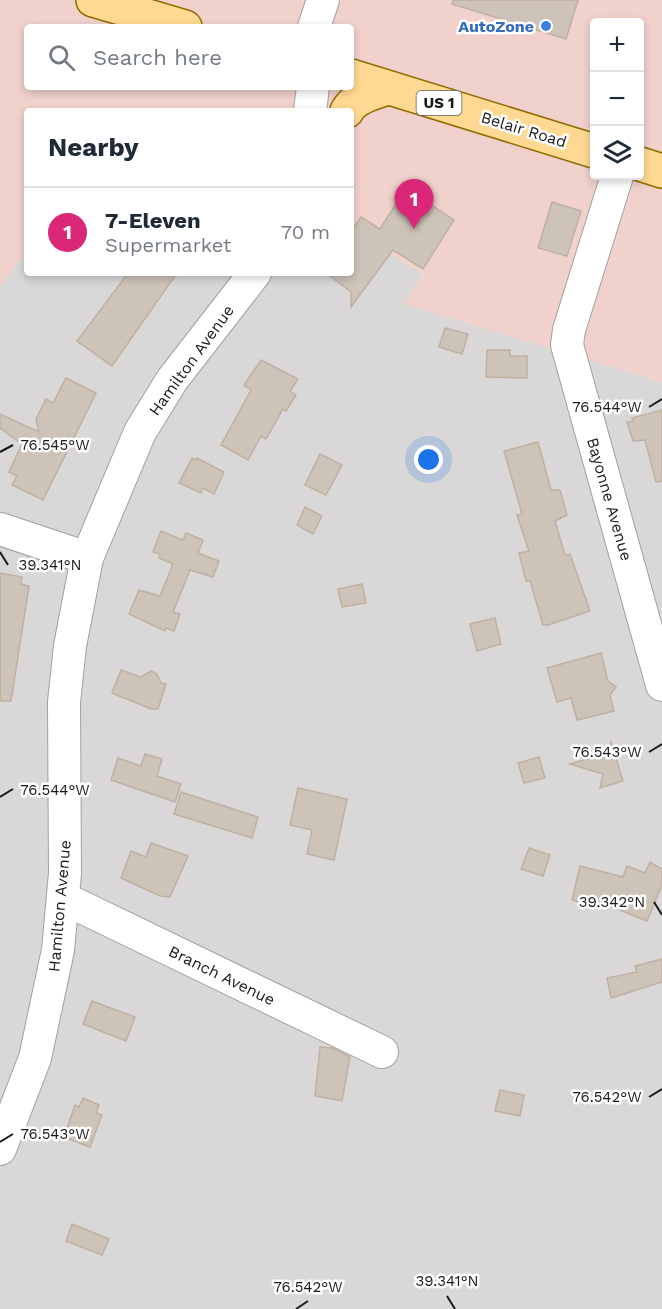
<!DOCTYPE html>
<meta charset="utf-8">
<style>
body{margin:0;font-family:"Work Sans",sans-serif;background:#f6f6f7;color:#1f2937}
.controls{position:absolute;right:18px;top:18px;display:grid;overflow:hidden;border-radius:6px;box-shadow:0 3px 9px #0003}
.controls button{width:54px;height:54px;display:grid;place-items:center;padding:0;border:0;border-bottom:2px solid #e0e1e3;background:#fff;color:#1f2937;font:30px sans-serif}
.you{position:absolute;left:429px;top:460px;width:21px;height:21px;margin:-15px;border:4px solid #fff;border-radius:50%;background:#1a73e8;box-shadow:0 0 0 9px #1a73e833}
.badge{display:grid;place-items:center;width:39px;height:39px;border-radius:50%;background:#db2777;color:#fff;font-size:20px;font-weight:700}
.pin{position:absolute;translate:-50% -50px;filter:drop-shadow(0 2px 3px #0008)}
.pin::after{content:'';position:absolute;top:32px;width:21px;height:18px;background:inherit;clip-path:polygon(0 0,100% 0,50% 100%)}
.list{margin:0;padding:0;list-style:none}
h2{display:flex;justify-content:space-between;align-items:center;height:78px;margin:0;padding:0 24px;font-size:26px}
h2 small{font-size:20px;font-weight:400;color:#747a83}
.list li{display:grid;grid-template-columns:39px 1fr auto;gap:18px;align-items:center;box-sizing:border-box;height:90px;padding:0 24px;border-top:2px solid #e0e1e3}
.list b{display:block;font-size:22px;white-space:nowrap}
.list p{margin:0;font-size:20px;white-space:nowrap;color:#747a83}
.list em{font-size:20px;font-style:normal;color:#747a83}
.icon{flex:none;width:33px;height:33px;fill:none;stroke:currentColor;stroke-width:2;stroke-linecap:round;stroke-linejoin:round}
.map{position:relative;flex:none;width:662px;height:1309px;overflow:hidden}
.search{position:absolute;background:#fff;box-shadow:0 3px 9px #0003;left:24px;top:24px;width:330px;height:66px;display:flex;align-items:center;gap:15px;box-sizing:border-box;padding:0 21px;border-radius:6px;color:#747a83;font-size:22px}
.panel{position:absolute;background:#fff;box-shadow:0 3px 9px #0003;left:24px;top:108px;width:330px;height:168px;border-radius:6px}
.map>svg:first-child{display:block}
</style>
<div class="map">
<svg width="662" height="1309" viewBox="0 0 662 1309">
<rect width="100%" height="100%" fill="#ede9df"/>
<!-- residential -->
<path fill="#d9d7d7" d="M351 230 423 274 405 304 662 382V1309H0V287L27 250V273H351Z"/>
<!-- commercial -->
<path fill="#f0d1cc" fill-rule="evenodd" d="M0 0H662V382L404 304 423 274 351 230V111H27V250L0 287ZM594 22H640V176H594ZM27 27H351V87H27Z"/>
<!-- building -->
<g fill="#cdc3b8" stroke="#bfb1a1" stroke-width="1.5">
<path d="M453 0H578L566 39 452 4Z"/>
<path d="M406 188 454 220 423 269 393 250 351 307V292L326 273H351V232L361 217 380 229Z"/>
<path d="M552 202 581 211 567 256 538 248Z"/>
<path d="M128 273H177L112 366 77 341Z"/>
<path d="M445 328 468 334 462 354 439 347Z"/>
<path d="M487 350H510V356H527V378L486 377Z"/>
<path d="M261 360 298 379 290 391 296 395 286 411 283 409 266 439 261 436 248 460 221 445 251 390 244 385Z"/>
<path d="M66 378 96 393 43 500 12 485 17 476 9 472 22 444 0 428V414L39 432 36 419 46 399 53 403Z"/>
<path d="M662 410V481L656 482 645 440 633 441 627 422 633 421 632 418Z"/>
<path d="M538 442 551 490H560L567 515 555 521 565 555 570 554 590 611 548 625H543L530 581H526L519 553 529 551 517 515 522 514 504 451Z"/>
<path d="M320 454 342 465 326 495 305 485Z"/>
<path d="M192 458 196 460 197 458 224 472 214 494 203 488 201 493 179 483Z"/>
<path d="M305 507 322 516 313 534 297 525Z"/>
<path d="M161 531 183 540 186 533 203 540 198 553 219 561 213 577 190 570 173 612 180 614 174 631 166 628 165 631 129 614 139 590 160 596 173 564 159 558 160 554 153 552Z"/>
<path d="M0 573 22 577 21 584 29 586 11 701H0Z"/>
<path d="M362 584 366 603 342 607 338 589Z"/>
<path d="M495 618 501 644 477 651 470 624Z"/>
<path d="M601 653 608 681 616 687 610 695 614 711 577 720 571 698 557 702 547 668Z"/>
<path d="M121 670 141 677 151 671 157 674 161 683 166 684 158 709H151L112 693Z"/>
<path d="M611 742 623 781 600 788 603 774 570 764 608 753Z"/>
<path d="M145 754 162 759 157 776 181 784 175 802 111 780 118 758 141 766Z"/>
<path d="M539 757 545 778 524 783 518 763Z"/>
<path d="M298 788 347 799 334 860 307 854 312 830 290 825Z"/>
<path d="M181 792 258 817 252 838 174 814Z"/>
<path d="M151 843 188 856 170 897 160 896 121 878 131 851 146 857Z"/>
<path d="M529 848 550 855 543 876 521 869Z"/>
<path d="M650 862 662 869V885L647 921 595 900 593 906 572 900 580 866 623 877 627 866 645 873Z"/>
<path d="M662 959V982L611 998 607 978 637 972 635 966Z"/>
<path d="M92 1001 135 1017 126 1041 83 1024Z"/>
<path d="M320 1047 333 1048 350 1057 342 1101 315 1096Z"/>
<path d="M500 1090 524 1095 520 1116 495 1111Z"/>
<path d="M83 1098 99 1105 96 1113 102 1115 90 1147 64 1137 75 1105 79 1107Z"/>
<path d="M72 1224 109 1239 102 1255 66 1241Z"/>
</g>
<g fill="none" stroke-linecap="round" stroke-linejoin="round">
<!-- minor casing -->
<g stroke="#a1a1a1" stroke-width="34">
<g id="minor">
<path d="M314 27 323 0"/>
<path d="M310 111 313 87"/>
<path d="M617 176 569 330 567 345 662 685"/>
<path d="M0 529 87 558"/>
<path d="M63 898 382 1052"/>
<path d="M0 1149 35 1058 58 950 65 873 64 702 70 646 87 558 140 432 172 380 255 273"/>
</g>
</g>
<!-- major casing -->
<g stroke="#916d00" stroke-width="36">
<g id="major">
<path d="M93 0 185 27"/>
<path d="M351 76 594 151"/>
<path d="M347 111C354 97 375 92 388 88"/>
<path d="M640 164 662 171"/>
</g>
</g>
<!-- minor -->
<use href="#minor" stroke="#fff" stroke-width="32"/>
<!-- major -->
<use href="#major" stroke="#ffd992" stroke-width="33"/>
</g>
<!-- ticks -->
<path fill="none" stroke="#1a1a1a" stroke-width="2" d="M649 407 662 399M0 452 13 445M0 552 8 565M649 752 662 744M0 797 13 789M654 902 662 915M649 1097 662 1089M0 1142 13 1134M447 1296 455 1309M296 1309 308 1301"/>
<!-- markers -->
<circle fill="#3f7fe0" stroke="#fff" stroke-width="2" cx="546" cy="26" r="6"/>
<g text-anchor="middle" stroke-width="5" stroke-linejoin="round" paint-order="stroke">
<!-- shield labels -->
<rect fill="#fff" stroke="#5f5f5f" stroke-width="1.5" x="416.5" y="91" width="45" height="24" rx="4.5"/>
<g font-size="15" font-weight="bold" fill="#1a1a1a">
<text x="439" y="108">US 1</text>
</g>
<!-- shop labels -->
<g font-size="16" font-weight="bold" fill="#366cbe" stroke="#fff" text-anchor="end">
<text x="534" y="32">AutoZone</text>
</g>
<!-- street labels -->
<g font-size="16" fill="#1a1a1a" stroke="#fff">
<text transform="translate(524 129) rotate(17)" y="6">Belair Road</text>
<text transform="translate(191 360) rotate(-54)" y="6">Hamilton Avenue</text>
<text transform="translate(610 499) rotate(74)" y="6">Bayonne Avenue</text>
<text transform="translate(59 906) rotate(-85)" y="6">Hamilton Avenue</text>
<text transform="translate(222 975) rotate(26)" y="6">Branch Avenue</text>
</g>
</g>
<g font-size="15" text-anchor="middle" fill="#1a1a1a" stroke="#fff" stroke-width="5" stroke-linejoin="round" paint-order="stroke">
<text x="607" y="412">76.544°W</text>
<text x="55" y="450">76.545°W</text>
<text x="50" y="570">39.341°N</text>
<text x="607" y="757">76.543°W</text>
<text x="55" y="795">76.544°W</text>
<text x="612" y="907">39.342°N</text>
<text x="607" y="1102">76.542°W</text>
<text x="55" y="1139">76.543°W</text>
<text x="447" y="1286">39.341°N</text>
<text x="308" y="1292">76.542°W</text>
</g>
</svg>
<div class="controls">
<button>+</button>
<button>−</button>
<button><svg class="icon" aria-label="layers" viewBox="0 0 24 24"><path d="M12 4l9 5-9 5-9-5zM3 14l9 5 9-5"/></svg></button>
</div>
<div class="you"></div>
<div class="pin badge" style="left:414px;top:229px">1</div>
<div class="search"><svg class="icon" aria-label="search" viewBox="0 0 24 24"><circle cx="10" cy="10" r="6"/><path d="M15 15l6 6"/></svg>Search here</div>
<section class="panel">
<h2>Nearby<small></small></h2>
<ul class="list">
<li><span class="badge">1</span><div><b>7-Eleven</b><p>Supermarket</p></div><em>70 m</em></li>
</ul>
</section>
</div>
